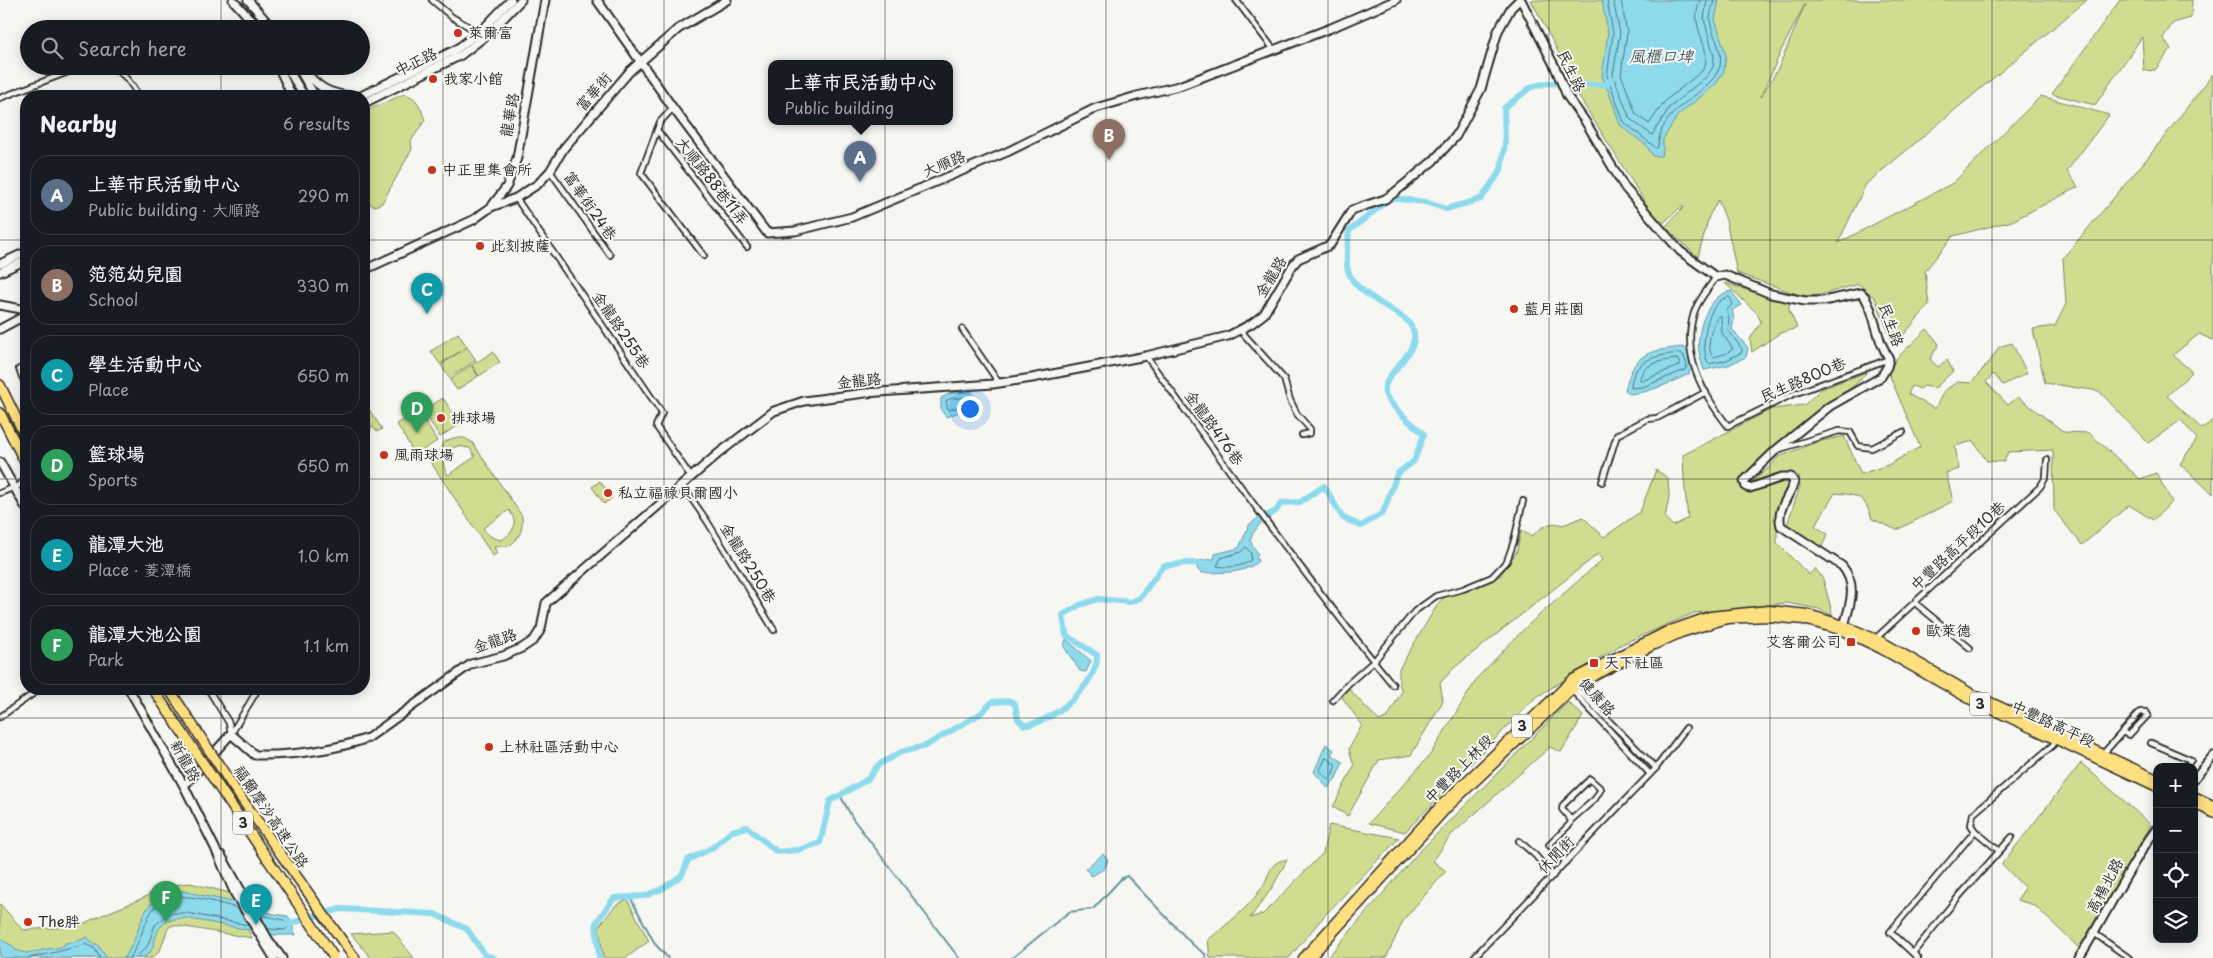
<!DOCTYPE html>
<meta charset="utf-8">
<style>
body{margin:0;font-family:"Playpen Sans","LXGW WenKai TC",sans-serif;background:#242831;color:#f1f3f6}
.controls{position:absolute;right:15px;bottom:15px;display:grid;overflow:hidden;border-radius:10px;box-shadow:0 2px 12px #0003}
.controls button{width:45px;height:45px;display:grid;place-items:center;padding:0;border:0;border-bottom:1px solid #363941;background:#171b24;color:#f1f3f6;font:25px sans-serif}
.you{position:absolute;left:969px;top:408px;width:18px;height:18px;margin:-12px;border:4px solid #fff;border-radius:50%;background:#1a73e8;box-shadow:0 0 0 8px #1a73e833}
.badge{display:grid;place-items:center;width:32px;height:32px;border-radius:50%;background:#0b8043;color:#fff;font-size:16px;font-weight:700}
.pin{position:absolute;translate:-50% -41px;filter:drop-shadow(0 1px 2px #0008)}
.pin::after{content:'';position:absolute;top:26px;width:18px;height:15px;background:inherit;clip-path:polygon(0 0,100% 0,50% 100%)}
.popup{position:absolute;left:768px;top:60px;width:185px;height:65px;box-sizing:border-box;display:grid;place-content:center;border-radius:10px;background:#171b24;filter:drop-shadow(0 1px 4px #0005);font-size:16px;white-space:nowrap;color:#9ea1a6}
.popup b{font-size:19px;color:#f1f3f6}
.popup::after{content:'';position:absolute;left:50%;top:100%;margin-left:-10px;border:10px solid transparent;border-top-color:#171b24}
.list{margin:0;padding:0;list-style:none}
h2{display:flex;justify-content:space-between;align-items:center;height:65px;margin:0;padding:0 20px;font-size:21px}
h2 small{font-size:16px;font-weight:400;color:#9ea1a6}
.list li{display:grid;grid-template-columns:32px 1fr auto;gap:15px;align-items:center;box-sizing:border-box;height:80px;margin:0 10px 10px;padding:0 10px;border:1px solid #363941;border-radius:20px}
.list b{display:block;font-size:19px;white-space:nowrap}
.list p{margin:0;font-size:16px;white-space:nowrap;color:#9ea1a6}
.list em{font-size:16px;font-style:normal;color:#9ea1a6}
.icon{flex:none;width:28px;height:28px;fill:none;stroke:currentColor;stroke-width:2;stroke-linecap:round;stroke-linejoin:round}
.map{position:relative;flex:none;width:2213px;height:958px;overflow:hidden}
.search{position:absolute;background:#171b24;box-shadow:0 2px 12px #0003;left:20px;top:20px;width:350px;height:55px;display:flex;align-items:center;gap:12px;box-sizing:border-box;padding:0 18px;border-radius:28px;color:#9ea1a6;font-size:19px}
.panel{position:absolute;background:#171b24;box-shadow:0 2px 12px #0003;left:20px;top:90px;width:350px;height:605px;border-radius:20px}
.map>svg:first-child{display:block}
</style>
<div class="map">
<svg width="2213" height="958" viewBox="0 0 2213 958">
<rect width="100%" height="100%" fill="#f6f6f2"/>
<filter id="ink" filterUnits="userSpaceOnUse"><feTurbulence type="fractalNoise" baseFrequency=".02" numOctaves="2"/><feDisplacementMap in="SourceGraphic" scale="10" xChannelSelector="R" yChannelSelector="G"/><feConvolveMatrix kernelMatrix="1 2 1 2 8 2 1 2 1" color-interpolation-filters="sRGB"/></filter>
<g filter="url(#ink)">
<!-- green -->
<g fill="#d0dd91" stroke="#7e845e" fill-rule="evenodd">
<path d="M1531 0H2087L1866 184 1838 243 1953 183 2041 96 2109 115 2067 171 2078 187 2012 221 1953 236 1925 271 1929 305 1894 346 1875 298 1859 284 1820 295 1802 296 1737 273 1726 220 1718 200 1709 216 1698 257 1665 227 1684 207H1681L1660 226 1576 92 1578 90ZM1805 4 1779 67 1761 97 1781 51Z"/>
<path d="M2120 0H2192L2191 18 2173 23 2163 38 2171 49 2155 70 2144 71 2142 37 2095 105 2052 94Z"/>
<path d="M2213 74V340L2199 334 2173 355 2192 372 2167 396 2202 429 2213 420V494L2180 464 2197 439 2181 420 2148 443 2099 391 2045 383 2033 329 2055 326 2066 304 2063 258 2150 155Z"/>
<path d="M404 94C418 97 420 107 425 120L411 141 412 149 382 203 375 206 370 204 364 193V112Z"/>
<path d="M1725 283 1789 303V310L1797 328 1780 333 1752 352 1750 339 1761 322 1757 313Z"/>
<path d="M1927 329 1939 344 1930 359 1938 367 1947 360 1953 371 1935 388 1924 386 1920 389 1912 386 1908 394 1935 409 1944 391 1957 382 1971 383 1991 360 1999 347 2012 343 2027 373 2003 385 1993 374 1986 382 2008 405 2018 397 2064 432 2089 433 2140 479 2156 473 2172 502 2153 520 2129 505 2082 545 2054 510 2053 450 2008 452 2004 462 1987 461 1973 441 1955 446 1959 469 1946 473 1953 501 1897 530 1872 519C1865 496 1858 495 1835 493L1815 526 1828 534 1821 548 1787 525 1800 486 1799 476 1788 475 1758 486 1751 484 1756 478 1770 467 1778 457 1817 442 1844 436 1861 474 1888 465 1920 447 1888 372 1897 358Z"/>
<path d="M458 333 467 347 440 364 431 351Z"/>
<path d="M467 347 476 360 449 378 441 365Z"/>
<path d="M493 352 500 362 479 376 472 365Z"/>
<path d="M471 365 478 376 457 390 450 380Z"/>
<path d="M1867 372 1856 384 1790 435 1743 482 1751 492 1787 481 1791 489 1777 527V543L1809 575 1815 568 1823 579 1833 616 1819 609 1787 603 1694 613 1622 644 1535 698 1405 832 1369 823 1430 755 1478 677 1527 626 1602 560 1598 554 1455 667 1440 683 1443 701 1411 755 1379 760 1348 816 1333 807 1354 766 1349 749 1362 725 1342 697 1347 687 1379 721 1388 717 1402 691 1399 684V669L1439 602 1450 593 1500 576 1517 551 1521 530 1532 536C1541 528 1550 520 1563 525L1583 517 1604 537 1640 512 1656 470 1668 478 1669 497 1665 518 1673 526 1688 518 1684 480 1683 455 1772 409 1804 405 1821 389Z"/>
<path d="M443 398 460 424 440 437 423 411Z"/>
<path d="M364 402 382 429 377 432 372 426 369 435 364 439Z"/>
<path d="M419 411 437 441 415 455 397 424Z"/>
<path d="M453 438H464L472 442 522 516C523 530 520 538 509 546L494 547 497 553 493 556 426 455 432 450 437 455 444 442ZM458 446 470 448 475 457 448 475C440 462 442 451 458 446ZM509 510C518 522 515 533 501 540 492 538 487 535 483 528Z"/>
<path d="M600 481 612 498 604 504 592 487Z"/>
<path d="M1568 702 1583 716 1561 752 1550 747 1451 835 1433 861 1446 871 1404 919 1386 958H1327L1418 853Z"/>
<path d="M2081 763 2151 825 2079 948 2034 905 2017 900 2025 888 2002 864Z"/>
<path d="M1329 825 1399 838 1324 916 1289 958H1210L1208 940C1227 924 1249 908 1263 886 1270 874 1270 860 1287 860L1272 888 1250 918 1263 914 1323 853Z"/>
<path d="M190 883 230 893 252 938 173 925 168 928 160 951 152 958H0V904L23 930 79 926 93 919 143 898 164 886Z"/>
<path d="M627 899 649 941 626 958H603L599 926 615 906Z"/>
<path d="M393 931 414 958H371L351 934Z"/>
</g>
<!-- water -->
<g fill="#8edaed" stroke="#66949f">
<path d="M1602 0H1719L1715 19 1726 55 1724 71 1716 84 1678 115 1663 139V151L1661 156H1653L1646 145 1620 125 1613 103 1602 76 1608 33Z"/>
<path d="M1731 291 1742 305 1732 310 1734 319 1732 329 1748 348 1746 357 1728 365 1704 370C1702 364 1700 358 1699 351 1696 330 1708 295 1731 291Z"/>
<path d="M1683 347 1688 353 1692 367 1689 374 1665 385 1644 392 1630 394 1625 390C1634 353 1646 351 1683 347Z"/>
<path d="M972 392 974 396 973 404 962 411 946 417 941 410V398L951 393Z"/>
<path d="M1259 517 1262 522 1253 533 1250 541 1258 554 1256 556 1258 561C1244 575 1220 572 1201 573L1197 568 1198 561 1214 559 1215 554 1239 548 1249 525Z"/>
<path d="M1066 639 1091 661 1086 672 1080 671 1064 647Z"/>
<path d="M1326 744 1334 750 1331 754 1343 762 1336 778 1328 788 1314 772Z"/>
<path d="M1103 854 1108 860 1105 868 1092 876 1085 869Z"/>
<path d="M182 891 242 904 274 914 288 916 296 935H275L186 918C142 918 165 953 140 958 135 958 129 958 124 958 146 929 135 896 182 891Z"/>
<path d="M87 937 93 944H97L107 958H0V939L13 946 15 950 26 953 61 947 66 943 81 940Z"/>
</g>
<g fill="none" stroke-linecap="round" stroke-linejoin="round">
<!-- shore -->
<g stroke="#537179" stroke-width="1">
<path d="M1607 0 1613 33 1607 76 1624 122 1656 148 1658 147C1659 108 1705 97 1718 71 1727 54 1711 36 1710 19 1710 13 1713 6 1714 0"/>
<path d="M1613 0 1620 33 1613 75 1630 119 1652 135 1669 108 1707 76 1713 67 1714 56 1704 19 1707 0"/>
<path d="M1621 0 1627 33 1621 74 1636 114 1649 124 1665 101 1702 71C1713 55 1698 38 1697 20 1696 14 1698 6 1700 0"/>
<path d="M1729 297 1733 303 1727 310 1729 319 1728 330 1742 349V352L1727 360 1709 364C1698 348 1707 299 1729 297Z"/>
<path d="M1721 316 1722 333 1733 349 1725 354 1713 357C1705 346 1712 327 1718 316Z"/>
<path d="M1680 353 1684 356 1687 366 1685 370 1643 387 1631 388C1632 359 1657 355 1680 353Z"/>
<path d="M1677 359 1680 364 1678 366 1642 381 1640 380C1641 363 1664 360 1677 359Z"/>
<path d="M953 398H965L967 401 959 407 948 410 946 401Z"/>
<path d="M1246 547 1251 553V560C1244 567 1226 568 1217 566L1221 558 1241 552Z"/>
<path d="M1326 758 1336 765 1332 776 1328 779 1320 771Z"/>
<path d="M260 915 284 920 288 927 285 930 268 929"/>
<path d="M28 958C48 954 67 950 85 944L95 949 100 958"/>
<path d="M130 958C139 944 143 927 151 912 168 883 213 903 238 908"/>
<path d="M139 958 140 953 147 947 155 925 170 913H187L248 925"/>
</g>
<!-- stream -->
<g stroke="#66949f" stroke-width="2">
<path d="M840 795 853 819 959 958"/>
<path d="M630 897 655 944 668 958"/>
<path d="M1012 958 1069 912 1093 909 1122 878 1127 876 1193 945 1205 954 1206 958"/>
</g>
<!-- canal -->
<g stroke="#8edaed" stroke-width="6">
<path d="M1259 520 1276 511 1281 503 1300 502 1324 486 1343 518 1361 526 1383 513 1397 474 1414 461 1424 434C1414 425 1388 405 1385 393 1380 372 1430 350 1409 323 1406 318 1396 313 1391 310 1375 299 1348 286 1347 265 1346 254 1348 242 1349 231L1391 198 1425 202 1446 209 1481 199 1501 170 1505 143 1504 108 1531 87 1547 83 1605 85 1611 79"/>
<path d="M285 925 340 909 434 914 467 929 485 955 494 958"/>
<path d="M599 958 596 923 614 898 644 896 662 889 682 875 688 860 712 848 732 831 747 827 777 852 798 850 820 843 830 801 868 779 878 765 901 752 925 746 980 714 992 702 1010 701 1015 704 1018 719 1024 725C1051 725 1099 683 1097 655L1066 635 1063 615 1080 605 1098 599 1130 602 1140 598 1163 566 1188 563 1206 564"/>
</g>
<!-- street casing -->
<g stroke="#2b2b2b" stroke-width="8">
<g id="street">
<path d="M432 0 452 17 480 33"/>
<path d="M1236 0 1274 50"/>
<path d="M107 66C124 71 130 83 139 96"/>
<path d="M0 98 84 66"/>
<path d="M673 108 660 122 641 173 704 256"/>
<path d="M657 130 747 247"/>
<path d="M550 171 610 255"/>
<path d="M516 198 662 413 656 426 691 477"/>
<path d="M1716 277C1709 288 1697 301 1694 313 1681 355 1702 393 1728 426L1791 395 1889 359"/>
<path d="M962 329 999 383"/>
<path d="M1240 330 1284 379 1290 400 1297 414 1310 429V433L1302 435"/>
<path d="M1146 356C1226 467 1306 578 1393 685"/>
<path d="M19 369 26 386"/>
<path d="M26 394V396"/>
<path d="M1780 449 1839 431 1850 432 1858 446 1872 448 1903 432"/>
<path d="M1602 482 1617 435 1647 419 1657 418 1706 392"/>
<path d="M682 485 707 521 774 630"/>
<path d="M0 493 20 485 26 478"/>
<path d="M1915 603 1970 648"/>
<path d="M1875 639 2040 487 2046 477 2047 460"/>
<path d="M1574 686 1656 768"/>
<path d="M208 689 229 723 231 734"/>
<path d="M1572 690 1650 774"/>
<path d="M1333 700 1349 683 1374 661 1415 611 1436 596 1463 589 1492 577 1507 561 1514 541 1523 501"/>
<path d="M0 717 40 689"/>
<path d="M231 734 258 689"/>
<path d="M2151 743 2191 760 2186 767"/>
<path d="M2103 754 2140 712H2146L2148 715 2129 735 2122 732"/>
<path d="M1519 841 1535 855 1553 876"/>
<path d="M1998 850 1975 831 1971 825 1973 814 2053 745 2056 739"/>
<path d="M1566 862 1549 845 1570 824 1571 820 1595 799 1601 789 1590 779 1563 805 1562 809 1571 820"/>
<path d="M2094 933 2129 958"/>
<path d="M1913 953 1954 902 2012 837"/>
<path d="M1473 958 1656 768 1686 728"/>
<path d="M1918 958 1890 932 1975 831"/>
</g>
</g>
<!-- secondary casing -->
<g stroke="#2b2b2b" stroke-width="11">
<g id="secondary">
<path d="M233 0 259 29"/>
<path d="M248 0 273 29"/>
<path d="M597 0 673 108 767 233 795 231 852 217 1007 152 1096 108 1137 96 1179 86 1331 28 1396 0"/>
<path d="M1521 0 1555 67 1567 96 1585 121 1625 188 1680 251 1716 277 1725 275 1771 294 1805 301H1823L1861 293 1865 297 1871 310 1881 343 1889 359 1887 367 1881 377 1830 406 1776 450 1744 481 1746 487 1750 488 1782 477H1791L1794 482C1789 498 1776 509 1781 526L1842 566C1859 586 1849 607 1843 629"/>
<path d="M278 66 292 96"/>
<path d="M286 66 304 96"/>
<path d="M297 66 315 96"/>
<path d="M302 66C316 87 328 94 352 96"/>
<path d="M361 96 457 49 483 29 511 0"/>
<path d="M364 103 461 55 488 34 521 0"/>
<path d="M491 207 516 198 538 184 550 171 564 148 630 71 678 29 727 0"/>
<path d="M0 264 26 252"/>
<path d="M364 270 473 220 491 207 507 186 517 158 545 0"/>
<path d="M0 272 26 260"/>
<path d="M0 305 26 310"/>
<path d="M0 329 26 315"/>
<path d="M0 462 26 508"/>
<path d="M129 689 184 786 215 848 235 894 274 958"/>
<path d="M2194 779 2213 756"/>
<path d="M184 786 231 734 255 755C289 756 336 750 368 738L471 664 503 656 522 648 534 640 541 629 546 603 719 453 774 411 804 401 865 393 993 384 1032 378 1146 356 1228 336 1251 324 1264 314 1293 265 1298 259 1330 245 1352 210 1385 199 1394 193 1433 161 1456 136 1481 89 1498 31 1511 8 1519 0"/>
<path d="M221 855 268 939 282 958"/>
<path d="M2079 958C2106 915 2127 869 2157 828"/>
</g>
</g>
<!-- primary casing -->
<g stroke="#2b2b2b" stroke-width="11">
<g id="primary">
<path d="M2194 796 2213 805"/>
<path d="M2194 804 2213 813"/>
<path d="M1303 958 1440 806 1573 679 1665 632 1710 616 1769 610 1808 614 1844 625 1883 642 1971 693 2157 779"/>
<path d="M1310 958 1448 807 1577 685 1654 645 1681 633 1727 619 1767 617 1804 620 1843 631 1881 649 1969 699 2157 787"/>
</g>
</g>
<!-- highway casing -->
<g stroke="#2b2b2b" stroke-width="12">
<g id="highway">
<path d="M0 385 26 438"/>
<path d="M0 413 26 464"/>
<path d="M348 949 355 958"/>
</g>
</g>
<!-- street -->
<use href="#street" stroke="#f6f6f2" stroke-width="4.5"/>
<!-- secondary -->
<use href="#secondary" stroke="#f6f6f2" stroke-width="7"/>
<!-- primary -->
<use href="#primary" stroke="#fedf80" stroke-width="8"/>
<!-- highway -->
<use href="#highway" stroke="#fedf80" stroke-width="9"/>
<!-- highway-bridge casing -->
<g stroke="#2b2b2b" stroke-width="12" stroke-linecap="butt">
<g id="highway-bridge">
<path d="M153 689 333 956"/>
<path d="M169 689 234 788 348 949"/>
</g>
</g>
<!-- highway-bridge -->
<use href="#highway-bridge" stroke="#fedf80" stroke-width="9"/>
</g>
</g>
<!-- grid -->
<path fill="none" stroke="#2b2b2b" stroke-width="1" stroke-opacity="0.55" d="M221 0V29M443 0V958M664 0V958M885 0V958M1106 0V958M1328 0V958M1549 0V958M1770 0V958M1992 0V958M221 66V96M0 240H26M364 240H2213M0 479H26M364 479H2213M221 689V958M0 718H2213"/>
<!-- markers -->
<g fill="#c8321e" stroke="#f6f6f2" stroke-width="2">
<circle cx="458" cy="33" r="5"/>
<circle cx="433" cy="79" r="5"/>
<circle cx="432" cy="170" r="5"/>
<circle cx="480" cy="246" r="5"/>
<circle cx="1514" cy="309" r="5"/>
<circle cx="441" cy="418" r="5"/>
<circle cx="384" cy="455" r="5"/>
<circle cx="608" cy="493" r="5"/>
<circle cx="1916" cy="631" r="5"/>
<rect x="1846" y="637" width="10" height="10" rx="2.5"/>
<rect x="1589" y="658" width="10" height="10" rx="2.5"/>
<circle cx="489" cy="747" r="5"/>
<circle cx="28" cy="922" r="5"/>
</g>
<g text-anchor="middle" stroke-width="4" stroke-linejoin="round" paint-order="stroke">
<!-- shield labels -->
<g fill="#f6f6f2" stroke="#686867" stroke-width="1">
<rect x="1970" y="692.5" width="20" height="23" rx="4"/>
<rect x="1512" y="714.5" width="20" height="23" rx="4"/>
<rect x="233" y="811.5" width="20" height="23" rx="4"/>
</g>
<g font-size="14" font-weight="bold" fill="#2b2b2b">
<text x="1980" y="709">3</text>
<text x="1522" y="731">3</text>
<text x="243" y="828">3</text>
</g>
<!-- poi labels -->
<g font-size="15" fill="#2b2b2b" stroke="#f6f6f2" text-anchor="start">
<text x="468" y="38">萊爾富</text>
<text x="443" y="84">我家小館</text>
<text x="442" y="175">中正里集會所</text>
<text x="490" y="251">此刻披薩</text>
<text x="1524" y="314">藍月莊園</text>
<text x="451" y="423">排球場</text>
<text x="394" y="460">風雨球場</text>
<text x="618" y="498">私立福祿貝爾國小</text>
<text x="1926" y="636">歐萊德</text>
<text x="1841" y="647" text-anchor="end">艾客爾公司</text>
<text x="1604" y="668">天下社區</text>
<text x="499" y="752">上林社區活動中心</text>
<text x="38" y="927">The胖</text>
</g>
<!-- street labels -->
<g font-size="15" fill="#2b2b2b" stroke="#f6f6f2">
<text transform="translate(416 62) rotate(-26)" y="5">中正路</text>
<text transform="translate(1571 71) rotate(64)" y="5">民生路</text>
<text transform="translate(594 92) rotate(-49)" y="5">富華街</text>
<text transform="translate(510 115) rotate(-80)" y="5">龍華路</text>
<text transform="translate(944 164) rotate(-23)" y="5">大順路</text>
<text transform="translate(712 181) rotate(52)" y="5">大順路88巷11弄</text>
<text transform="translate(590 206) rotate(55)" y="5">富華街24巷</text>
<text transform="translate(1271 277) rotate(-59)" y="5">金龍路</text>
<text transform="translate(1891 325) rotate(70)" y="5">民生路</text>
<text transform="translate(621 330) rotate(56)" y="5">金龍路255巷</text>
<text transform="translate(1803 380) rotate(-23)" y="5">民生路800巷</text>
<text transform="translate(859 381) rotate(-6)" y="5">金龍路</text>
<text transform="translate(1214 428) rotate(54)" y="5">金龍路476巷</text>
<text transform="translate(1958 546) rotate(-43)" y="5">中豐路高平段10巷</text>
<text transform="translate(748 563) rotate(58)" y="5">金龍路250巷</text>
<text transform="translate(495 641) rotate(-19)" y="5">金龍路</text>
<text transform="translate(1597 697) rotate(48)" y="5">健康路</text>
<text transform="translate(2053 724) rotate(25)" y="5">中豐路高平段</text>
<text transform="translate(185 761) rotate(61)" y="5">新龍路</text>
<text transform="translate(1459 769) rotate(-45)" y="5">中豐路上林段</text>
<text transform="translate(271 817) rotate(56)" y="5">福爾摩沙高速公路</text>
<text transform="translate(1556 855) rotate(-46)" y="5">休閒街</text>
<text transform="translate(2105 886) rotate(-62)" y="5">高楊北路</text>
</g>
<!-- water labels -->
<g font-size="16" font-style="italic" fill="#44575c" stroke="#f6f6f2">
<text x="1661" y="62">風櫃口埤</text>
</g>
</g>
</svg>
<div class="controls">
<button>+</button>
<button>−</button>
<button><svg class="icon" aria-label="locate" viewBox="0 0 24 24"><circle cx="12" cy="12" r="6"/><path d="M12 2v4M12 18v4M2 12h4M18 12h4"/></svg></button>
<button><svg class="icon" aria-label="layers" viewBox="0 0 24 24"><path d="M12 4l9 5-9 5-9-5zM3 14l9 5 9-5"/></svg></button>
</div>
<div class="you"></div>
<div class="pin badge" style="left:860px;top:182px;background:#5c6f8a">A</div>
<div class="popup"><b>上華市民活動中心</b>Public building</div>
<div class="pin badge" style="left:1109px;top:160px;background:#8d6e63">B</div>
<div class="pin badge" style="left:427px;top:314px;background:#0f9aa8">C</div>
<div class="pin badge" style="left:417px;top:433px;background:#2e9e5b">D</div>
<div class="pin badge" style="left:256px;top:925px;background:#0f9aa8">E</div>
<div class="pin badge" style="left:166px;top:922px;background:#2e9e5b">F</div>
<div class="search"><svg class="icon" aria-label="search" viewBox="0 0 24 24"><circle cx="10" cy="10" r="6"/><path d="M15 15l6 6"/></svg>Search here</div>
<section class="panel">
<h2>Nearby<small>6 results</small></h2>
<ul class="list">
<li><span class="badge" style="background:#5c6f8a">A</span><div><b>上華市民活動中心</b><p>Public building · 大順路</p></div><em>290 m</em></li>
<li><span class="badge" style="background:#8d6e63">B</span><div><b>笵笵幼兒園</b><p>School</p></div><em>330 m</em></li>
<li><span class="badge" style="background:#0f9aa8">C</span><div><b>學生活動中心</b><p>Place</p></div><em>650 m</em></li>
<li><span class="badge" style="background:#2e9e5b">D</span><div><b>籃球場</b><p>Sports</p></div><em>650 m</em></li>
<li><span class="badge" style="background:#0f9aa8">E</span><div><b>龍潭大池</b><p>Place · 菱潭橋</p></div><em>1.0 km</em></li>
<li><span class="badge" style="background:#2e9e5b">F</span><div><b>龍潭大池公園</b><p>Park</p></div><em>1.1 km</em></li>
</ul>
</section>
</div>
